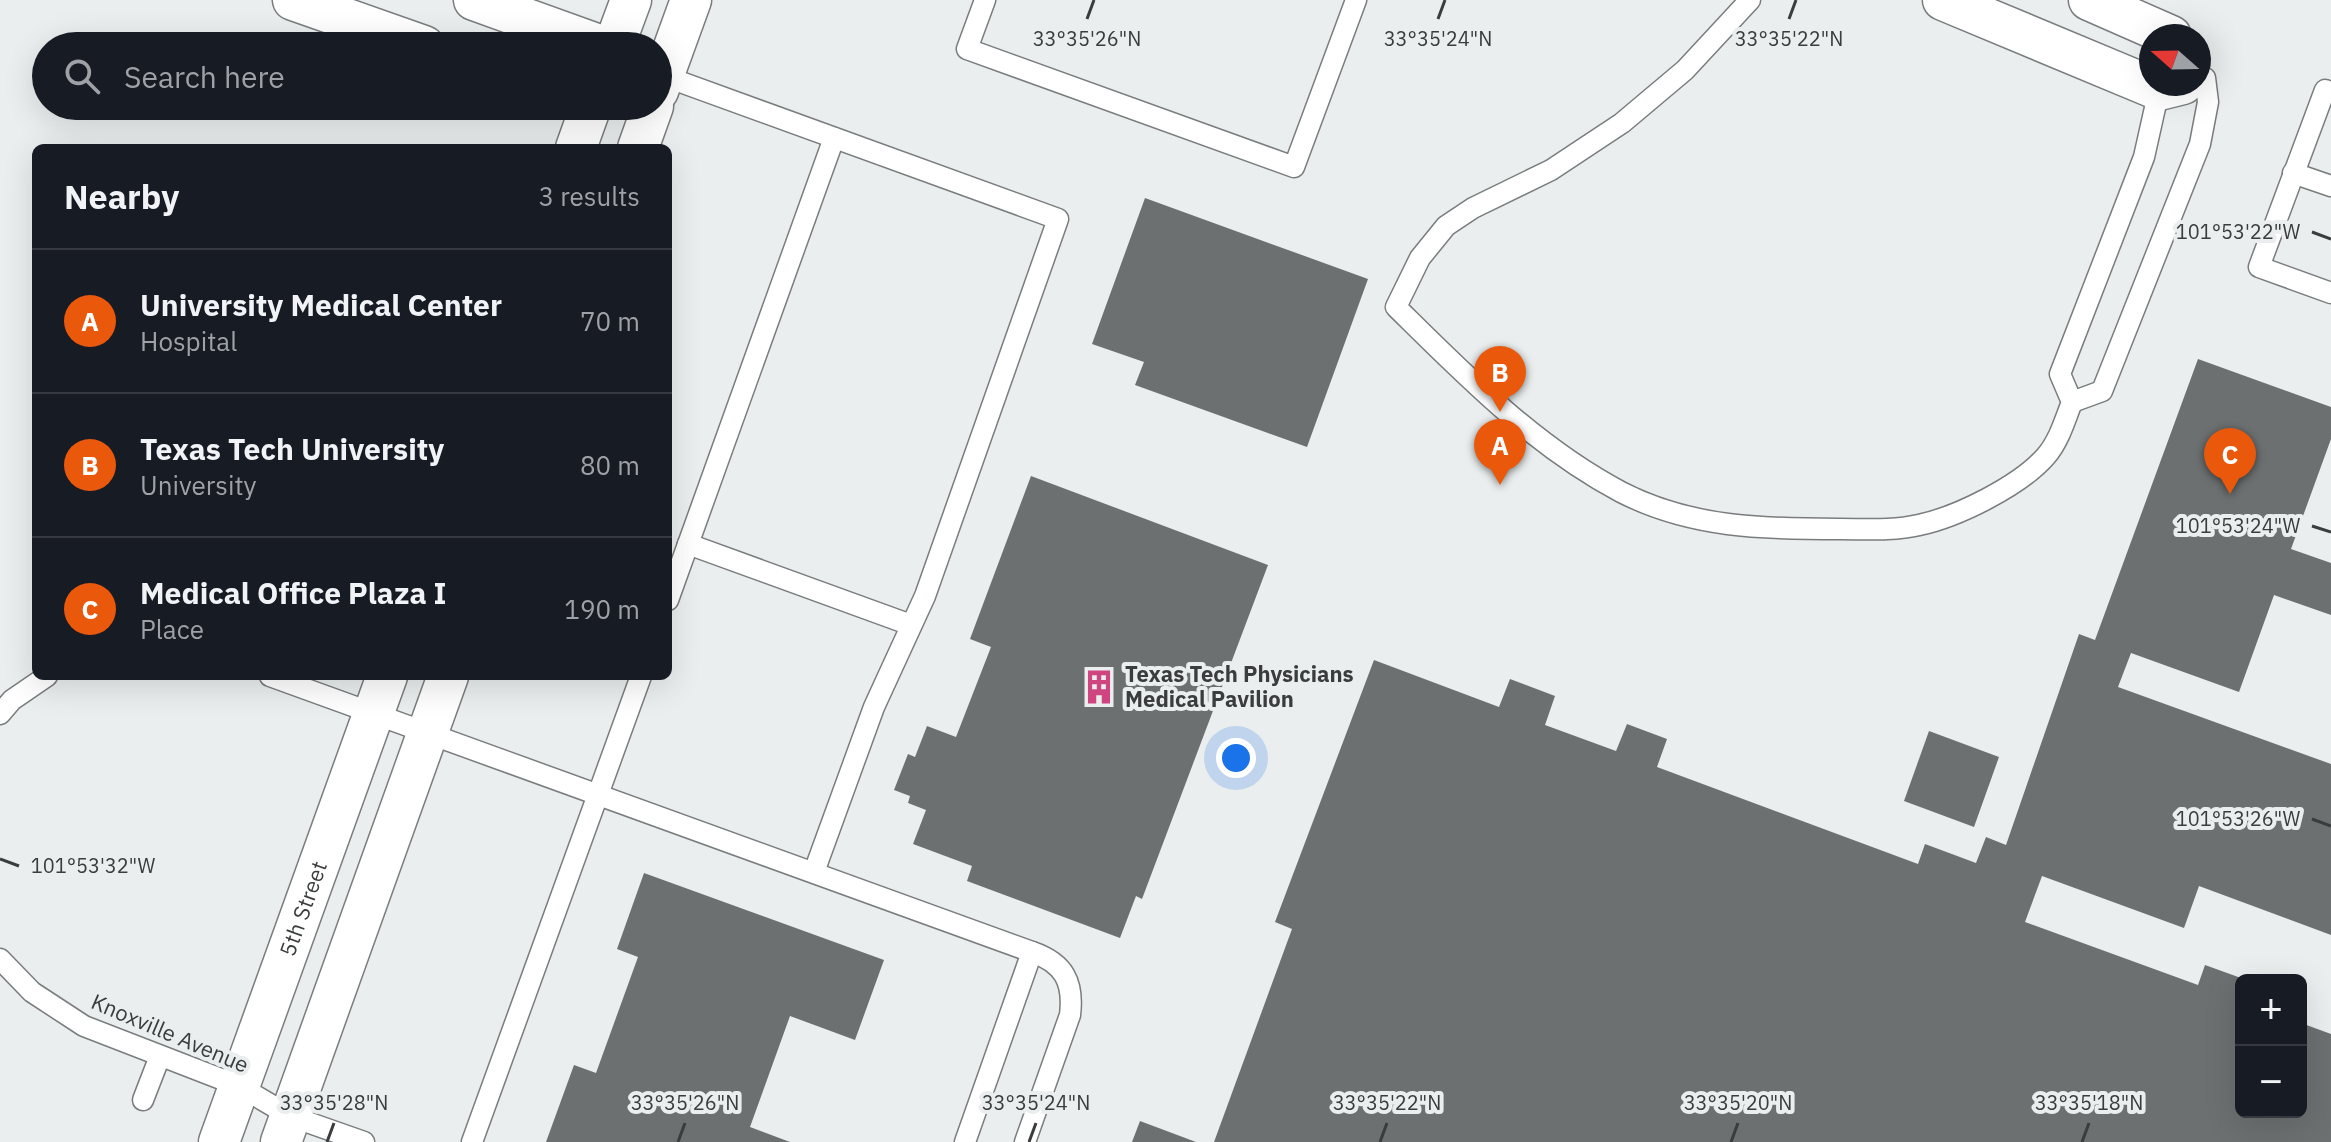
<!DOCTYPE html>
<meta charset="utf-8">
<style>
body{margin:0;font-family:"IBM Plex Sans",sans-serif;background:#20242c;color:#f1f3f6}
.controls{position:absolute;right:24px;bottom:24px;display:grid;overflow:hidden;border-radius:12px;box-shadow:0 8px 32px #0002}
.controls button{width:72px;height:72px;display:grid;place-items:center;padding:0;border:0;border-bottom:2px solid #363941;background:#171b24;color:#f1f3f6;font:40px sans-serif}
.compass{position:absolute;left:2139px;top:24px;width:72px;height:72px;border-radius:50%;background:#171b24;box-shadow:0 8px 32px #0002;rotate:290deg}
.you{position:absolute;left:1236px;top:758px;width:28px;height:28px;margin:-20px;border:6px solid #fff;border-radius:50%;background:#1a73e8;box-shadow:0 0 0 12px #1a73e833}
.badge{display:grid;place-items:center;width:52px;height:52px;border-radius:50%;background:#ea580c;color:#fff;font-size:26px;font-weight:700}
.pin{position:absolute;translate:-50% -66px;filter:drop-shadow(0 2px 4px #0008)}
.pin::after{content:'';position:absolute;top:42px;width:28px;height:24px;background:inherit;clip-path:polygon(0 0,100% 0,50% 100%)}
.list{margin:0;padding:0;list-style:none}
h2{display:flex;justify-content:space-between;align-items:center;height:104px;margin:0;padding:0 32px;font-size:34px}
h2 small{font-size:26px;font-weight:400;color:#9ea1a6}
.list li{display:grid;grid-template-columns:52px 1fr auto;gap:24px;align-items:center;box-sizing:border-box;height:144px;padding:0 32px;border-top:2px solid #363941}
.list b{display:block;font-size:30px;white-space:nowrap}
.list p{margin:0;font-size:26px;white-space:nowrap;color:#9ea1a6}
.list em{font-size:26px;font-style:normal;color:#9ea1a6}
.icon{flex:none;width:44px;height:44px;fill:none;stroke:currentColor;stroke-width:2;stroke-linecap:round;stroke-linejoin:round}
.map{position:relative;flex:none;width:2331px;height:1142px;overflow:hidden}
.search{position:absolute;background:#171b24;box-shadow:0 8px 32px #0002;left:32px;top:32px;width:640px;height:88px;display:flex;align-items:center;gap:20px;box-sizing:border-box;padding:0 28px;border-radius:44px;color:#9ea1a6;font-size:30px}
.panel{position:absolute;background:#171b24;box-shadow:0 8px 32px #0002;left:32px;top:144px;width:640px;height:536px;border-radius:12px}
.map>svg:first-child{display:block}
</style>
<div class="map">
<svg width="2331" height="1142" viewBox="0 0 2331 1142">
<rect width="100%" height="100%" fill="#eaeeef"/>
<!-- building -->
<g fill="#6c7071">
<path d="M1145 198 1368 279 1307 447 1135 385 1144 362 1092 344Z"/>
<path d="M2198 359 2331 407V439L2291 549 2331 563V615L2274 595 2239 692 2131 653 2118 687 2331 764V935L2199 886 2184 928 2042 876 2025 922 2198 985 2205 965 2241 978V1112H2301V1023L2331 1034V1142H1214L1292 929 1275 922 1374 660 1499 707 1510 679 1555 696 1545 725 1616 751 1627 724 1667 739 1657 767 1918 864 1925 844 1976 863 1986 837 2006 845 2079 634 2095 640Z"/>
<path d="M1031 476 1268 565 1142 899 1136 896 1120 938 967 881 972 866 913 844 926 810 908 803 910 796 894 790 908 754 915 757 927 726 956 737 991 647 970 639Z"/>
<path d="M1929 731 1999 757 1974 827 1904 801Z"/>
<path d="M644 873 884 960 855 1040 790 1016 750 1127 790 1142H546L574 1065 596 1073 638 957 617 949Z"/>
<path d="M1140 1121 1196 1142H1132Z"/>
</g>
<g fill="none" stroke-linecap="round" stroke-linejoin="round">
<!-- lane casing -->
<g stroke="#797d7e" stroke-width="23">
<g id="lane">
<path d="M985 0 967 49 1294 167 1356 0"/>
<path d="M1750 0 1685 70 1622 123 1551 170 1473 208 1446 226 1420 258 1396 307C1465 375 1534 446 1621 492 1691 528 1763 529 1840 529 1866 529 1893 531 1919 525 1957 517 2020 486 2046 456 2059 441 2065 420 2072 402L2060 374 2144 157 2159 90"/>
<path d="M664 76 1058 219 925 596 874 707 814 872"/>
<path d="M2331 92 2325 90 2259 267 2331 293"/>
<path d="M2293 173 2331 186"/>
<path d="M2072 402 2102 391 2200 144 2208 102 2205 78"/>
<path d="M688 544 911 625"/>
<path d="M668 600 834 138"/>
<path d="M270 676 1032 952 965 1142"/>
<path d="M0 714 12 700 47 676"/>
<path d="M0 959 32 992 84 1026 239 1086 290 1116 364 1142"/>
<path d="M143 1100 160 1056"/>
<path d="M472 1142 641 676"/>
<path d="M1025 1142 1070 1015C1074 982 1064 963 1032 952"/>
</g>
</g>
<!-- street casing -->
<g stroke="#797d7e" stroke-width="43">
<g id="street">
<path d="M293 0 424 46"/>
<path d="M474 0 602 46"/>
<path d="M1943 0 2159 90 2183 84"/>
<path d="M2089 0 2171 36"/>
<path d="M614 46 631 0"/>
<path d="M658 91 691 0"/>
<path d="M576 148 591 106"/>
<path d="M638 148 653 106"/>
<path id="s1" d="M219 1142 387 676"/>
<path d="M281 1142 448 676"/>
</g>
</g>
<!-- lane -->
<use href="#lane" stroke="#fff" stroke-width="20"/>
<!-- street -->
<use href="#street" stroke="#fff" stroke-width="40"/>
</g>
<!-- ticks -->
<path fill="none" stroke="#3b3d3d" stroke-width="3" d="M1087 19 1094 0M1438 19 1445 0M1789 19 1796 0M2312 232 2331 239M2312 526 2331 532M2312 819 2331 826M0 859 19 866M327 1142 334 1123M678 1142 685 1123M1029 1142 1036 1123M1380 1142 1387 1123M1731 1142 1738 1123M2082 1142 2089 1123"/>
<!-- icons -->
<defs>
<g id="building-bare" transform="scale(2.76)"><path d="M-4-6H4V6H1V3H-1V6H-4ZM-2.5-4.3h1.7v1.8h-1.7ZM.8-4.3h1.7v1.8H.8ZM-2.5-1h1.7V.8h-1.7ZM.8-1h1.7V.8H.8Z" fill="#ce457f" stroke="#eaeeef" stroke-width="2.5" paint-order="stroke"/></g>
</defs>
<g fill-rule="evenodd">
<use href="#building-bare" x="1099" y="687"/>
</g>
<g text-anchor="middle" stroke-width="8" stroke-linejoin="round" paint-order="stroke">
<!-- poi labels -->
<g font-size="22" font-weight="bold" fill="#3b3d3d" stroke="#eaeeef" text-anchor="start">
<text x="1125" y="682">Texas Tech Physicians<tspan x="1125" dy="25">Medical Pavilion</tspan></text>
</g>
<!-- street labels -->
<g font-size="22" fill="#3b3d3d" stroke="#eaeeef">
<text dy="8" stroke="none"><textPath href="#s1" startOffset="248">5th Street</textPath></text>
<text transform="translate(170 1033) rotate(23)" y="8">Knoxville Avenue</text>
</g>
</g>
<g font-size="20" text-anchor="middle" fill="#3b3d3d" stroke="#eaeeef" stroke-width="8" stroke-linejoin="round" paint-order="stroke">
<text x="1087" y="46">33°35'26"N</text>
<text x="1438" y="46">33°35'24"N</text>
<text x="1789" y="46">33°35'22"N</text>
<text x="2238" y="239">101°53'22"W</text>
<text x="2238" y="533">101°53'24"W</text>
<text x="2238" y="826">101°53'26"W</text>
<text x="93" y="873">101°53'32"W</text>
<text x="334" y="1110">33°35'28"N</text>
<text x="685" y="1110">33°35'26"N</text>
<text x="1036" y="1110">33°35'24"N</text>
<text x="1387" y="1110">33°35'22"N</text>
<text x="1738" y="1110">33°35'20"N</text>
<text x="2089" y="1110">33°35'18"N</text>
</g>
</svg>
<div class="controls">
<button>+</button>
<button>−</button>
</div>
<svg class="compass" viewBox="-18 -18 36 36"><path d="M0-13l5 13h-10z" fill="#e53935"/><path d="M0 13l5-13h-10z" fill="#9ea1a6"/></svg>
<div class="you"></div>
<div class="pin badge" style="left:1500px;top:485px">A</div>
<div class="pin badge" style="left:1500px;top:412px">B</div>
<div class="pin badge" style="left:2230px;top:494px">C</div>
<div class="search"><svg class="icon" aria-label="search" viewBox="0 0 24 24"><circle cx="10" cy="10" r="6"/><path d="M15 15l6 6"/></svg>Search here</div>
<section class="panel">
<h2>Nearby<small>3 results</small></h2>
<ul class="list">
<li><span class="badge">A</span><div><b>University Medical Center</b><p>Hospital</p></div><em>70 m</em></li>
<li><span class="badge">B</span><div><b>Texas Tech University</b><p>University</p></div><em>80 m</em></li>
<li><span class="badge">C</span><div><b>Medical Office Plaza I</b><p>Place</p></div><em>190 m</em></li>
</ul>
</section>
</div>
